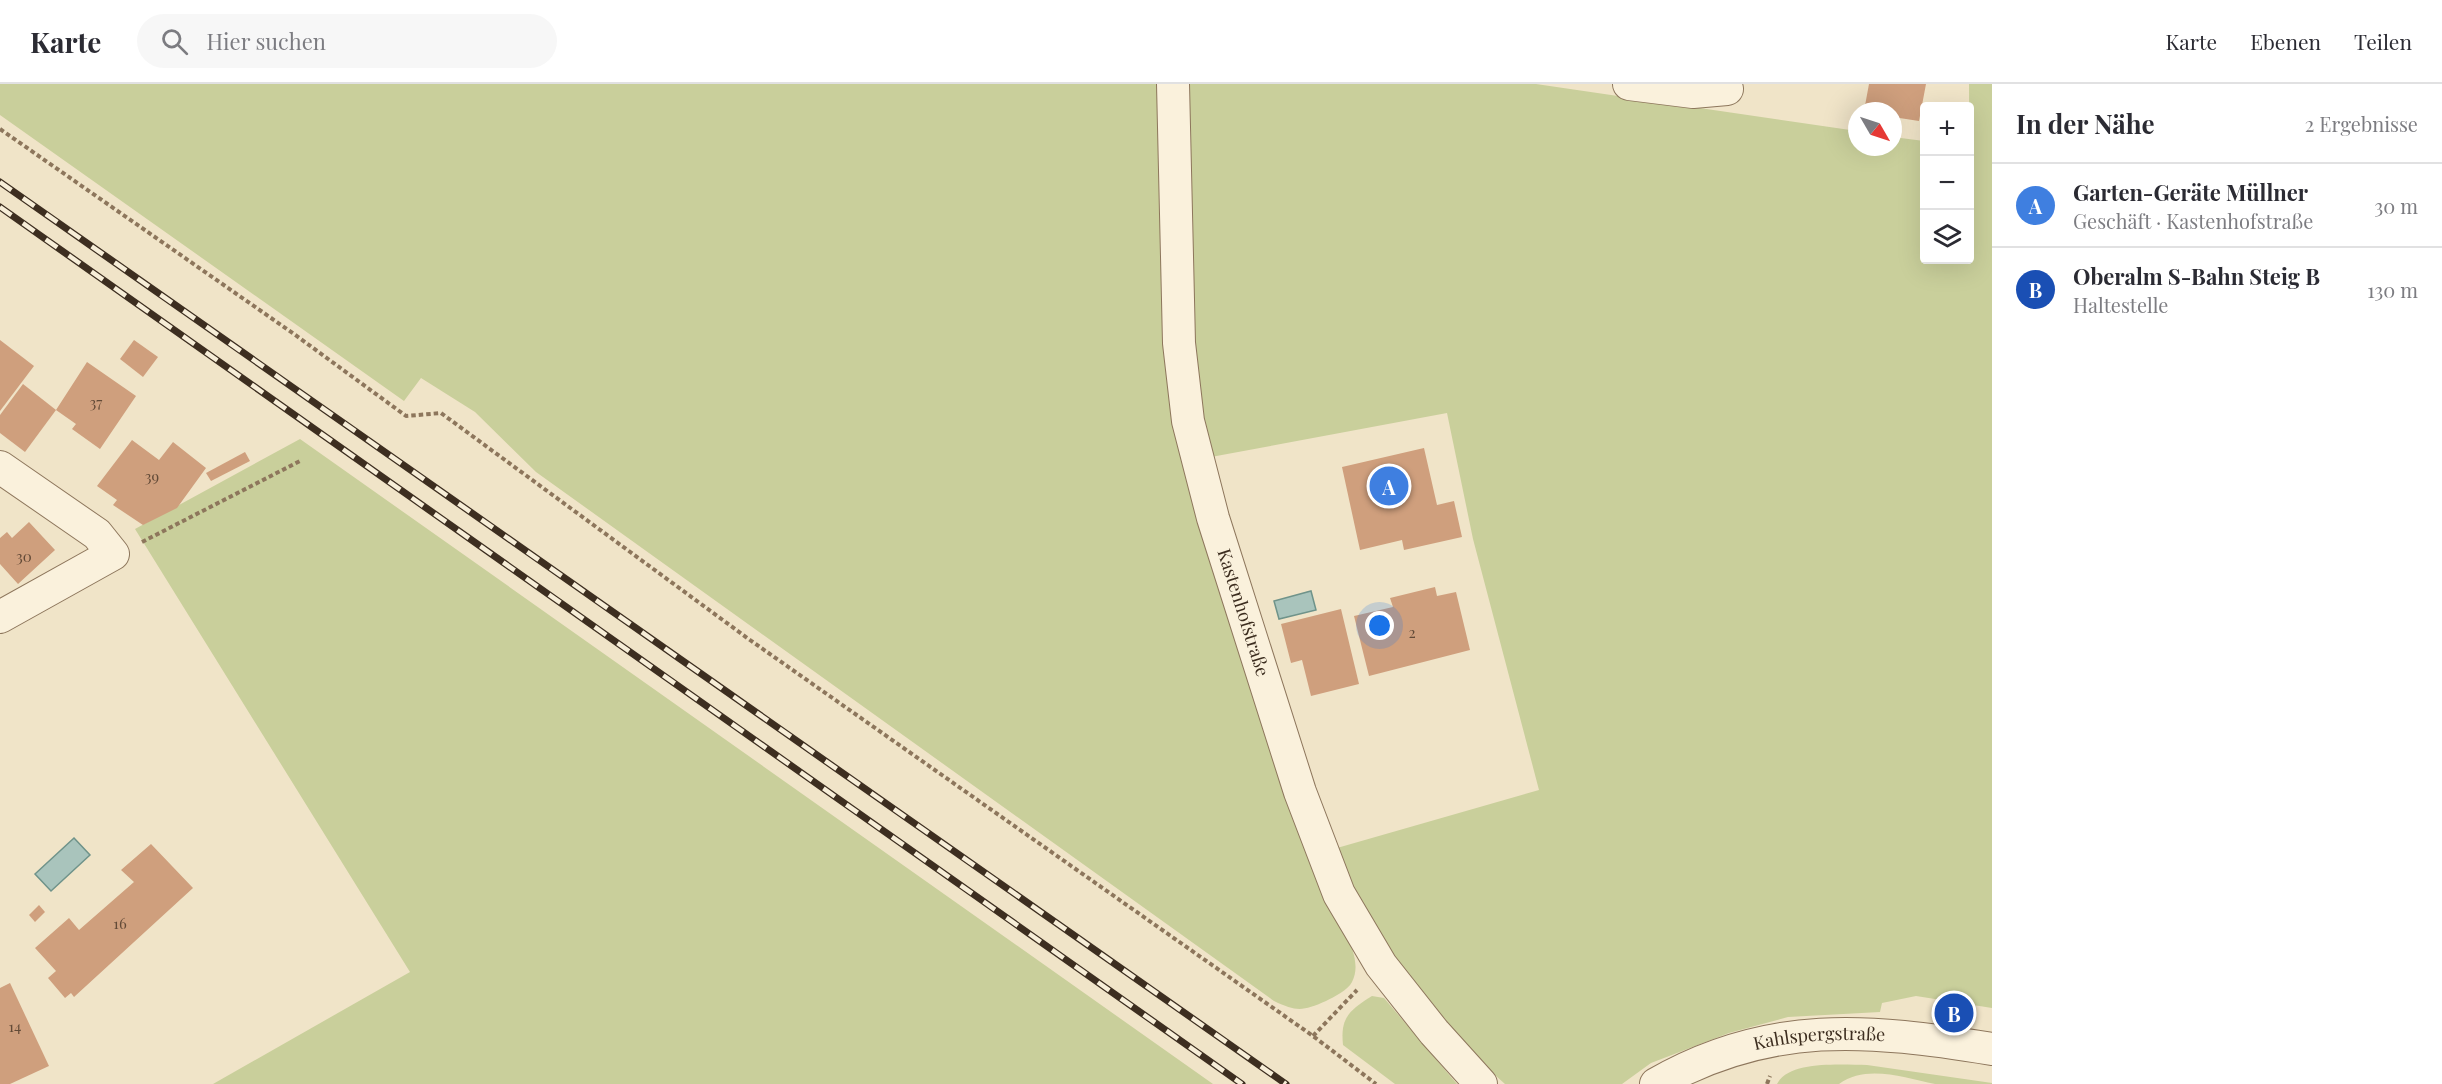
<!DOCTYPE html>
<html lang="de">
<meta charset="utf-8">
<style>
body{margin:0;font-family:"Playfair Display",serif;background:#f7f7f7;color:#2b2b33}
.controls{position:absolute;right:18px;top:18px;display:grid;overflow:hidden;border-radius:6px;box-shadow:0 6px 24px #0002}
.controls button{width:54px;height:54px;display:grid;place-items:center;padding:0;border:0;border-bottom:2px solid #e1e1e2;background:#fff;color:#2b2b33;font:30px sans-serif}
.compass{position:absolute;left:1848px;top:18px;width:54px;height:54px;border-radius:50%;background:#fff;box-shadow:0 6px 24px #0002;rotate:129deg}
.you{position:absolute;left:1380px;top:542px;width:21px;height:21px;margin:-15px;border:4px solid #fff;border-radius:50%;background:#1a73e8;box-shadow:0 0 0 9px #1a73e833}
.badge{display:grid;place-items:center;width:39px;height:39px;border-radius:50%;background:#9e2a2b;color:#fff;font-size:20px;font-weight:700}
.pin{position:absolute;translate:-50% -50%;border:3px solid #fff;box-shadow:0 2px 6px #0006}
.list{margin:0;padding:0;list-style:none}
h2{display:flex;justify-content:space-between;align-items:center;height:78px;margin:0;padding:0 24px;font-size:26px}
h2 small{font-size:20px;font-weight:400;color:#7c7c81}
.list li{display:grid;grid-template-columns:39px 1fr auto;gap:18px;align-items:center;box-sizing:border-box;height:84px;padding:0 24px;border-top:2px solid #e1e1e2}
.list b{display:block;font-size:22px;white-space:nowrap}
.list p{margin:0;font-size:20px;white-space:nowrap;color:#7c7c81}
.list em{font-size:20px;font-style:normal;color:#7c7c81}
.icon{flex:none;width:33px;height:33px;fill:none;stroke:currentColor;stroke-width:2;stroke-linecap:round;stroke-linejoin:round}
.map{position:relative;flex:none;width:1992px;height:1000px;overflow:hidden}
header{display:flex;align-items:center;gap:36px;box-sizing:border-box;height:84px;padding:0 30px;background:#fff;border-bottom:2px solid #e1e1e2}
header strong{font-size:28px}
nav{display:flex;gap:33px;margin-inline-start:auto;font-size:21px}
.search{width:420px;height:54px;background:#f7f7f7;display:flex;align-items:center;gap:15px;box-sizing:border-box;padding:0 21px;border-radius:33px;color:#7c7c81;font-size:22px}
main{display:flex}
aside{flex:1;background:#fff}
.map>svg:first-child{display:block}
</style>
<header>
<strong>Karte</strong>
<div class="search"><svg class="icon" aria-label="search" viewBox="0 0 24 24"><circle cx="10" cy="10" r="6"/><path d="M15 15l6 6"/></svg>Hier suchen</div>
<nav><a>Karte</a><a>Ebenen</a><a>Teilen</a></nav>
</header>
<main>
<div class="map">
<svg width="1992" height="1000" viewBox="0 0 1992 1000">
<rect width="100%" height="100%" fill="#f0e4c8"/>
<!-- green -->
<g fill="#c9cf9b">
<path d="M0 0H1159L1170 260 1328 817C1339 839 1365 873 1352 898 1348 906 1334 913 1326 917 1303 927 1297 928 1274 917L536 388 475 328 421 294 404 317 0 31Z"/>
<path d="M1186 0H1536L1857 47V63H1893V53L1924 57V176H1970L1969 0H1992V924L1916 912 1882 919 1880 928 1788 933 1729 949 1651 979 1622 1000H1505L1477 975 1379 853 1351 801 1337 764 1539 706 1473 455 1447 329 1211 373 1200 328 1191 261Z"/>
<path d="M300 355 1213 1000H213L410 888 135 445Z"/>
<path d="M1372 912 1384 914 1457 1000H1395L1343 961C1340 933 1350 926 1372 912Z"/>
<path d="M1867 981 1992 999V1000C1974 1000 1953 1000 1935 1000 1904 994 1867 980 1839 1000H1777C1789 976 1843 981 1867 981Z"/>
</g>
<!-- water -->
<g fill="#a9c4bc" stroke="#6f938a" stroke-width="1.5">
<path d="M1311 507 1316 526 1279 535 1274 517Z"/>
<path d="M74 754 90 771 51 807 35 790Z"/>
</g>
<!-- building -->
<g fill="#cf9f7d">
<path d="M1869 0H1926L1919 37 1893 33V27H1864Z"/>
<path d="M0 256 34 282 0 327Z"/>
<path d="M134 256 158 273 143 293 120 275Z"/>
<path d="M87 278 136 312 100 365 72 345 76 340 56 326Z"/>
<path d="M23 300 56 326 25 368 0 349V331Z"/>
<path d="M132 356 159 376 173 358 206 384 177 424 143 441 113 421 117 416 97 402Z"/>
<path d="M1424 364 1437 421 1454 417 1462 453 1404 466 1402 456 1360 466 1342 383Z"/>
<path d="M245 368 250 377 211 397 206 389Z"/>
<path d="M29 438 55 466 18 500 0 480V454L7 448 12 454Z"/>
<path d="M1435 503 1437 512 1456 508 1470 566 1369 592 1354 532 1393 523 1390 514Z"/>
<path d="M1341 525 1359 600 1311 612 1302 576 1291 579 1281 540Z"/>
<path d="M151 760 193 804 74 913 71 909 65 914 48 894 56 887 35 864 69 834 79 846 134 798 121 786Z"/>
<path d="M39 821 45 828 35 838 29 831Z"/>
<path d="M10 899 49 982 10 1000H0V904Z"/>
</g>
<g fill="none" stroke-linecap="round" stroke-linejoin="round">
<!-- minor casing -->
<g stroke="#8d765c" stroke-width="34">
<g id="minor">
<path id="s1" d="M1173 0 1179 259 1188 337 1213 434 1300 708 1339 810 1381 881 1434 948 1481 1000"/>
<path d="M1629 0 1693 8 1727 5"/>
<path d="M0 383 97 450 113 470 0 533"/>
<path id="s2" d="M1656 1000C1769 935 1869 945 1992 965"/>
</g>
</g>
<!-- path -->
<g stroke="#8d765c" stroke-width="4" stroke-dasharray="4.5 3" stroke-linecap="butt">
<path d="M0 45 294 250 406 332 441 329 750 556 1313 952 1376 1000"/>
<path d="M142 458 302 376"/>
<path d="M1313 952 1357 906"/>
<path d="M1767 1000 1770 992"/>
</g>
<!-- minor -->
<use href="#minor" stroke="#faf1dc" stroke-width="32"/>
<!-- rail casing -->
<g stroke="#3d2e20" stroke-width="7">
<g id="rail">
<path d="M0 98 1286 1000"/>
<path d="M0 123 1242 1000"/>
</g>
</g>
<!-- rail -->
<use href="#rail" stroke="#f7eed8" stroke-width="4.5" stroke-dasharray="14" stroke-linecap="butt"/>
</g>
<g text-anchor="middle" stroke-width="5" stroke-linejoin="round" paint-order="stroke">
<!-- number labels -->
<g font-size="15" fill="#624a37">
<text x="96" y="324">37</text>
<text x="152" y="398">39</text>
<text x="24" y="478">30</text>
<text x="1412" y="554">2</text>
<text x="120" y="845">16</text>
<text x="15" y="948">14</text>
</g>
<!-- street labels -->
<g font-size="18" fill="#3d2e20" stroke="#f7eed8">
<text dy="6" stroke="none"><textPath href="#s1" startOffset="537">Kastenhofstraße</textPath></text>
<text dy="6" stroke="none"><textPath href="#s2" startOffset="172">Kahlspergstraße</textPath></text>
</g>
</g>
</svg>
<div class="controls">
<button>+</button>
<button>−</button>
<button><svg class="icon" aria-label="layers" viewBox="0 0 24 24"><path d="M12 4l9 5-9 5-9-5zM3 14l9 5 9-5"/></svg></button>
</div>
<svg class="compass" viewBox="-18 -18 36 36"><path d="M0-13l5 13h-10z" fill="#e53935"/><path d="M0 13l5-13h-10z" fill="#7c7c81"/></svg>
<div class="you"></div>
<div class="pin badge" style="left:1389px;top:402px;background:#3f7fe0">A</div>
<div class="pin badge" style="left:1954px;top:929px;background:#1a4fb4">B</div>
</div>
<aside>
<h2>In der Nähe<small>2 Ergebnisse</small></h2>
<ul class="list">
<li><span class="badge" style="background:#3f7fe0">A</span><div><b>Garten-Geräte Müllner</b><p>Geschäft · Kastenhofstraße</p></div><em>30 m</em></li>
<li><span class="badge" style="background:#1a4fb4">B</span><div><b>Oberalm S-Bahn Steig B</b><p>Haltestelle</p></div><em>130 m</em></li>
</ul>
</aside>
</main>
